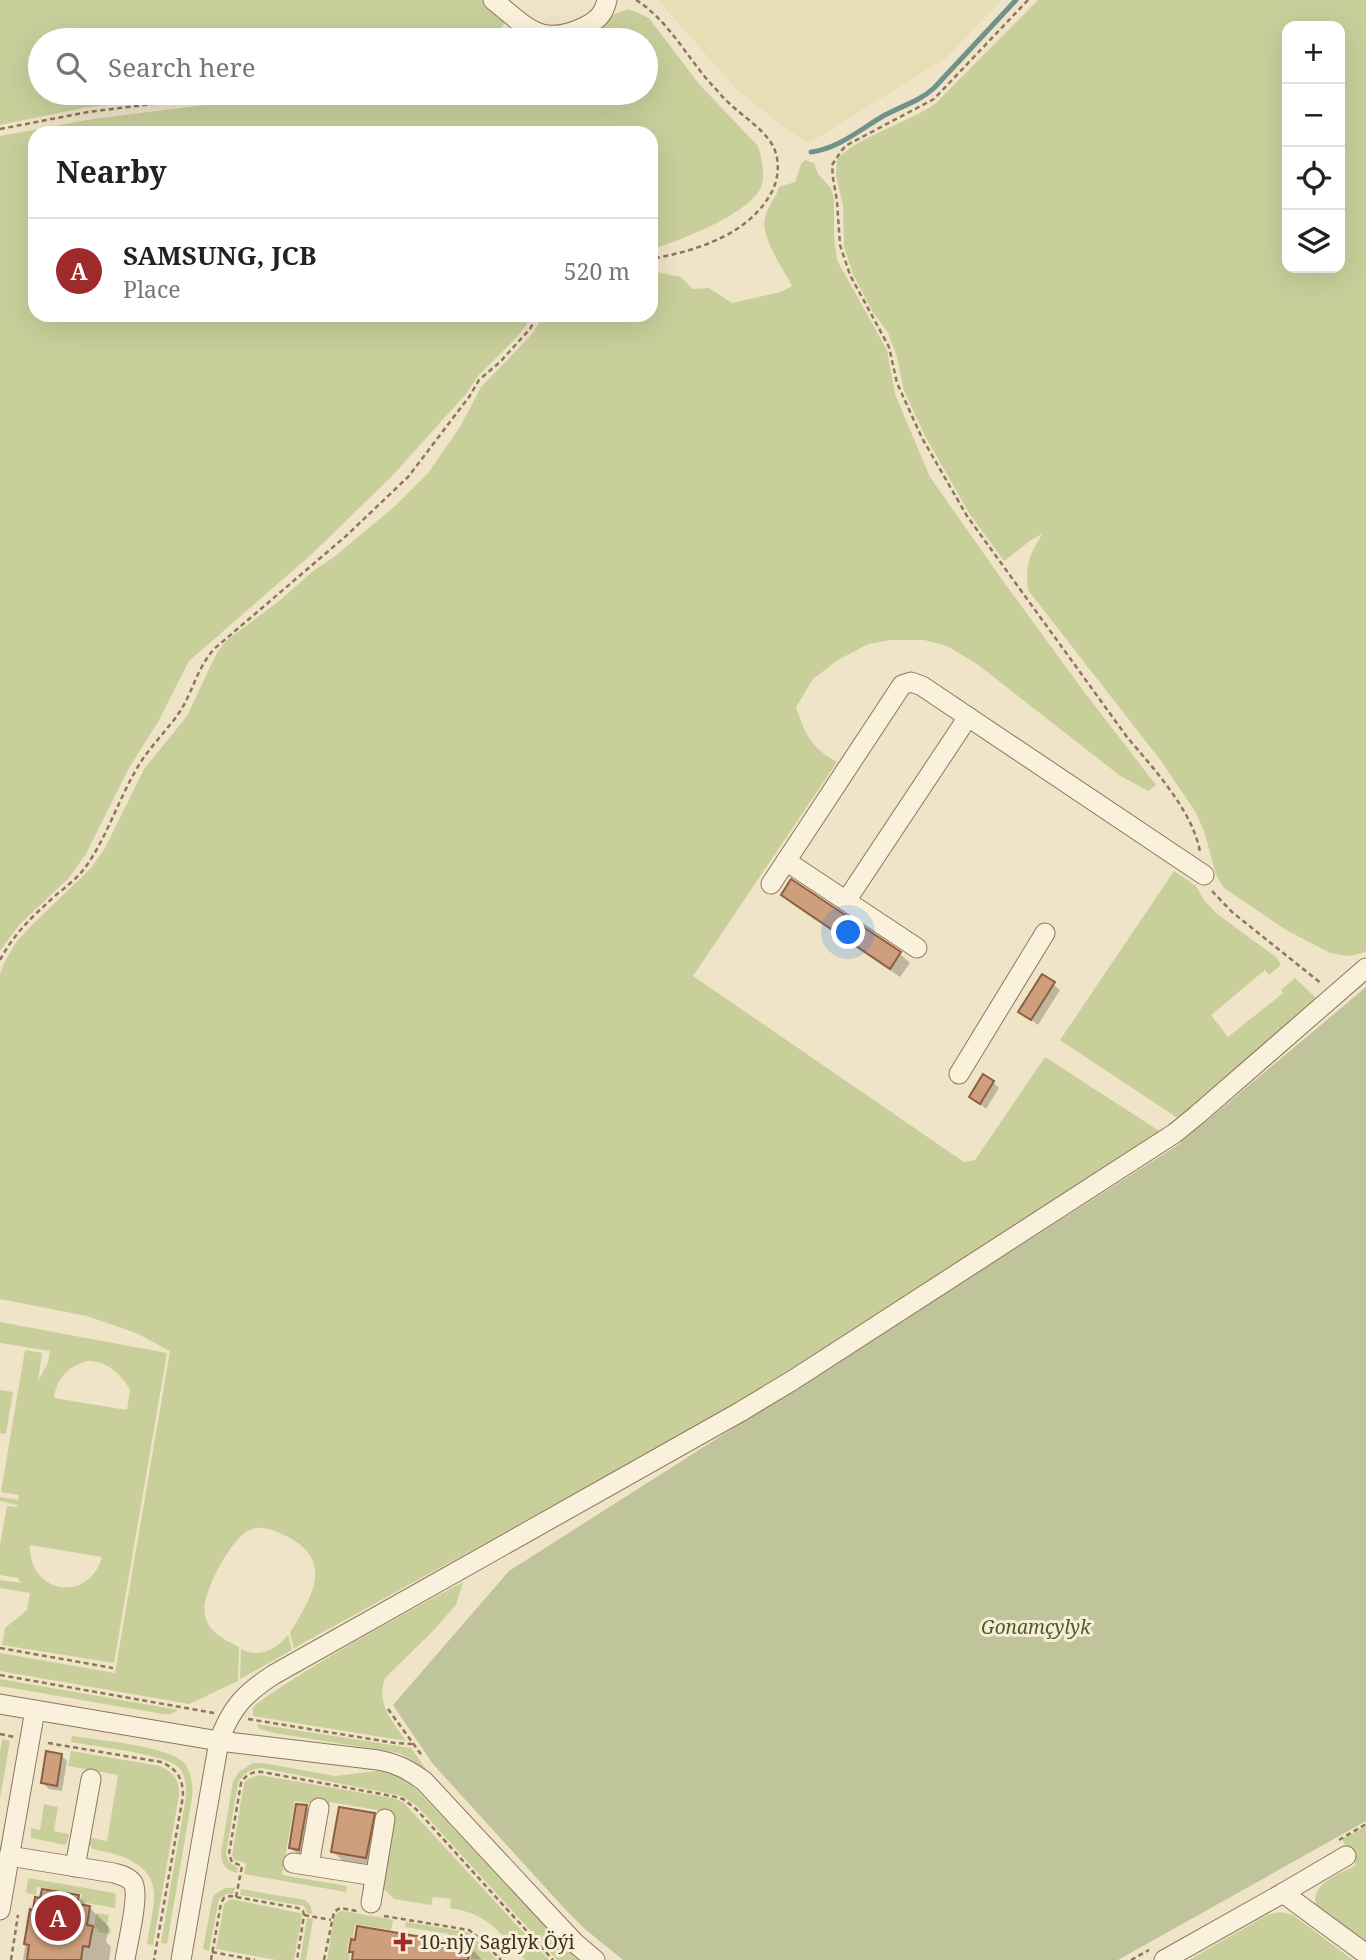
<!DOCTYPE html>
<meta charset="utf-8">
<style>
body{margin:0;font-family:"Noto Serif",serif;background:#f6f6f6;color:#222}
.controls{position:absolute;right:21px;top:21px;display:grid;overflow:hidden;border-radius:14px;box-shadow:0 7px 28px #0002}
.controls button{width:63px;height:63px;display:grid;place-items:center;padding:0;border:0;border-bottom:2px solid #e0e0e0;background:#fff;color:#222;font:35px sans-serif}
.you{position:absolute;left:849px;top:933px;width:24px;height:24px;margin:-18px;border:5px solid #fff;border-radius:50%;background:#1a73e8;box-shadow:0 0 0 10px #1a73e833}
.badge{display:grid;place-items:center;width:46px;height:46px;border-radius:50%;background:#9e2a2b;color:#fff;font-size:23px;font-weight:700}
.pin{position:absolute;translate:-50% -50%;border:4px solid #fff;box-shadow:0 2px 7px #0006}
.list{margin:0;padding:0;list-style:none}
h2{display:flex;justify-content:space-between;align-items:center;height:91px;margin:0;padding:0 28px;font-size:30px}
h2 small{font-size:23px;font-weight:400;color:#767676}
.list li{display:grid;grid-template-columns:46px 1fr auto;gap:21px;align-items:center;box-sizing:border-box;height:105px;padding:0 28px;border-top:2px solid #e0e0e0}
.list b{display:block;font-size:26px;white-space:nowrap}
.list p{margin:0;font-size:23px;white-space:nowrap;color:#767676}
.list em{font-size:23px;font-style:normal;color:#767676}
.icon{flex:none;width:38px;height:38px;fill:none;stroke:currentColor;stroke-width:2;stroke-linecap:round;stroke-linejoin:round}
.map{position:relative;flex:none;width:1366px;height:1960px;overflow:hidden}
.search{position:absolute;background:#fff;box-shadow:0 7px 28px #0002;left:28px;top:28px;width:630px;height:77px;display:flex;align-items:center;gap:18px;box-sizing:border-box;padding:0 24px;border-radius:38px;color:#767676;font-size:26px}
.panel{position:absolute;background:#fff;box-shadow:0 7px 28px #0002;left:28px;top:126px;width:630px;height:196px;border-radius:21px}
.map>svg:first-child{display:block}
</style>
<div class="map">
<svg width="1366" height="1960" viewBox="0 0 1366 1960">
<rect width="100%" height="100%" fill="#f0e4c8"/>
<!-- farmland -->
<path fill="#e6deb5" d="M658 0H1001L947 57 809 143 786 129 736 89Z"/>
<!-- green -->
<g fill="#c9cf9b" fill-rule="evenodd">
<path d="M0 0H486L505 22 499 31 470 40H40V93H207L83 108 0 125Z"/>
<path d="M1038 0H1366V951L1363 953 1349 956 1330 953 1286 930 1224 888 1216 875 1204 831 1195 811 1161 761 1028 590C1025 563 1029 557 1042 534L1031 540 1007 559 1004 561 969 513 925 436 904 391 897 357 888 333 872 311 853 274 844 247 843 205 836 176 837 160C855 137 909 123 936 103ZM1340 26V268H1287V26Z"/>
<path d="M629 9 649 18 699 84 758 146C762 157 766 178 760 189 748 214 678 242 651 249V133H35V315H529L527 324 517 337 478 376 466 394 392 476 313 553 189 661 158 722 129 768 86 854 68 879 20 924 0 951V136L93 119 213 104 287 93H646V40H569C589 30 608 15 629 9Z"/>
<path d="M805 160 814 163 818 174 831 188 834 200V236L837 260 887 350 895 394 930 477 1003 581 1085 693 1156 785 1148 791 1119 775 977 664 947 646 924 640H891L868 644 838 660 813 679 796 707C806 735 809 746 837 762L693 976 964 1162 975 1160 1045 1057 1161 1132 741 1402 294 1648 290 1633C310 1599 336 1562 288 1537 277 1532 264 1525 252 1529 233 1534 200 1595 205 1615 208 1632 225 1640 239 1647L238 1681 189 1704 0 1671V1653L115 1673 170 1351 136 1333 87 1316 0 1299V974L4 963 17 941 33 924 91 868 105 848 144 769 187 716 209 669 218 651 227 640 279 601 313 571 335 556 395 506 428 473 460 427 481 387 533 333 543 315H651V269L661 273 681 277 693 289 709 288 732 303 781 292 792 286C784 269 760 238 765 218 767 207 776 198 779 187L795 182 801 164Z"/>
<path d="M1174 871 1196 886 1204 900 1216 913 1277 958 1281 965 1269 975 1265 970 1211 1015 1228 1037 1283 993 1281 990 1295 978 1316 998 1243 1069 1179 1119 1060 1040Z"/>
<path d="M0 1322 167 1353 114 1663 2 1645 5 1628 27 1610 30 1593 0 1588V1580L21 1583 18 1578 0 1575V1545L7 1506 17 1507V1505L0 1501V1497L18 1500 19 1495 1 1492 25 1350 42 1353 38 1381 48 1363 50 1351 0 1343ZM88 1361C109 1362 119 1373 130 1389L127 1410 54 1398C57 1378 68 1366 88 1361ZM30 1545 102 1557C89 1604 28 1594 30 1545Z"/>
<path d="M0 1390 13 1392 6 1434 0 1433Z"/>
<path d="M463 1582 456 1605 433 1631 385 1678C376 1705 392 1720 406 1741L253 1716V1708L256 1704C322 1658 392 1620 463 1582Z"/>
<path d="M288 1635 292 1650 240 1679 241 1649C260 1659 276 1649 288 1635Z"/>
<path d="M0 1679 179 1710 171 1714H163L0 1686Z"/>
<path d="M257 1724 411 1748 428 1772 415 1762 399 1753 274 1733 259 1729Z"/>
<path d="M72 1736C97 1740 167 1746 183 1762 192 1771 193 1786 192 1798L167 1944 161 1943 186 1796C186 1786 186 1773 177 1766 163 1754 93 1746 71 1742Z"/>
<path d="M2 1739 10 1741 0 1798V1753Z"/>
<path d="M71 1751 160 1766C173 1772 180 1780 179 1795L153 1945 147 1944C149 1929 153 1914 154 1900 157 1863 120 1854 92 1849L90 1844 91 1838 107 1841 118 1775 68 1766Z"/>
<path d="M253 1763H262L335 1776 385 1770 403 1776 580 1960H557L417 1806 402 1796 262 1768C251 1769 243 1773 238 1783L226 1854 229 1862 238 1868 237 1873C226 1871 221 1863 221 1853L233 1781 239 1772Z"/>
<path d="M259 1775 392 1798 403 1802 549 1960H525C500 1933 489 1914 450 1908L451 1899 433 1897 431 1905 394 1899 384 1889 382 1885 383 1811 330 1802 329 1806 295 1801 282 1875 347 1886 346 1892 244 1874 246 1863 234 1860 232 1855 244 1783 248 1779Z"/>
<path d="M44 1804 58 1807 54 1831 69 1834 67 1843 65 1845 31 1838V1828L40 1830Z"/>
<path d="M1366 1826V1943L1316 1906C1310 1883 1340 1874 1356 1865L1342 1839Z"/>
<path d="M28 1878 115 1893 116 1896 115 1908 81 1902 82 1894 37 1887 36 1895 26 1893Z"/>
<path d="M225 1888H235L233 1894H227L219 1899 209 1951 203 1949 212 1901 214 1895Z"/>
<path d="M241 1889 305 1900 311 1906 312 1914 307 1913 304 1906 240 1895Z"/>
<path d="M231 1899 300 1913 302 1916 294 1960H276L216 1949 224 1904Z"/>
<path d="M344 1911 393 1920 391 1930 355 1924 353 1938H349L347 1952 350 1953 349 1960H327L334 1916 338 1912Z"/>
<path d="M1280 1912 1293 1915 1353 1960H1189L1267 1915Z"/>
<path d="M96 1913 109 1915 107 1925 111 1930 110 1934 98 1932V1929L94 1928Z"/>
<path d="M307 1918 313 1919 306 1960H300Z"/>
<path d="M406 1922 467 1932 476 1938 497 1960 471 1959 474 1943 449 1939V1934L405 1927Z"/>
</g>
<!-- cemetery -->
<path fill="#bfc49a" d="M1366 987V1821L1118 1960H623L585 1929 564 1908 433 1764 393 1705 509 1571 1178 1145Z"/>
<!-- shadow -->
<g fill="#0003">
<path d="M792 882 900 954 910 963 900 977 792 904 783 895Z"/>
<path d="M1043 976 1060 990 1038 1025 1020 1012Z"/>
<path d="M993 1082 999 1088 986 1109 971 1097Z"/>
<path d="M61 1755 67 1761 62 1791 49 1789 43 1783Z"/>
<path d="M306 1807 312 1813 305 1855 297 1854 291 1848Z"/>
<path d="M374 1815 383 1824 375 1866 343 1861 333 1852Z"/>
<path d="M78 1896 109 1927 106 1942 111 1947 109 1960H23L31 1911Z"/>
<path d="M469 1946 482 1960H353L354 1954 351 1951Z"/>
</g>
<g fill="none" stroke-linecap="round" stroke-linejoin="round">
<!-- stream -->
<path stroke="#6f938a" stroke-width="5" d="M811 152C838 149 862 128 885 115 902 106 920 101 934 88L1016 0"/>
</g>
<!-- building -->
<g fill="#cf9f7d" stroke="#8d5f41" stroke-width="2">
<path d="M791 879 901 952 890 969 781 895Z"/>
<path d="M1042 974 1055 982 1031 1020 1018 1012Z"/>
<path d="M983 1074 994 1081 980 1104 969 1097Z"/>
<path d="M46 1751 62 1754 57 1786 41 1783Z"/>
<path d="M296 1804 307 1805 299 1850 289 1848Z"/>
<path d="M339 1807 375 1813 366 1858 331 1852Z"/>
<path d="M42 1889 79 1895 77 1904 90 1906 87 1925 93 1926 89 1947 83 1946 81 1960H27L29 1945 24 1944 30 1909 33 1910 35 1897 40 1898Z"/>
<path d="M357 1926 470 1945 468 1960H352L353 1952H349L351 1939 355 1940Z"/>
</g>
<g fill="none" stroke-linecap="round" stroke-linejoin="round">
<!-- minor casing -->
<g stroke="#8d765c" stroke-width="21">
<g id="minor">
<path d="M493 0C526 26 540 48 584 27 597 21 604 14 607 0"/>
<path d="M786 861 917 948"/>
<path d="M771 884 902 685 911 682 922 686 1204 875"/>
<path d="M846 901 968 717"/>
<path d="M959 1074 1045 933"/>
<path d="M0 1704 219 1741 378 1760C396 1763 409 1770 424 1781L544 1910 575 1943 595 1960"/>
<path d="M9 1856 114 1873C121 1875 129 1877 133 1883 140 1895 127 1945 125 1960"/>
<path d="M293 1863 375 1876"/>
<path d="M309 1865 319 1808"/>
<path d="M75 1867 91 1779"/>
<path d="M1283 1893 1346 1856"/>
<path d="M371 1903 385 1819"/>
<path d="M0 1910 35 1710"/>
<path d="M181 1960 219 1741C231 1708 244 1694 273 1675L740 1412 793 1380 1175 1133 1197 1115 1366 968"/>
<path d="M1164 1960 1283 1893 1366 1954"/>
</g>
</g>
<!-- path -->
<g stroke="#8d765c" stroke-width="2.5" stroke-dasharray="5 3.5" stroke-linecap="butt">
<path d="M636 0C667 19 687 57 711 84 717 90 722 97 729 103 744 118 771 133 776 154 780 167 777 184 770 195 746 236 695 251 651 259"/>
<path d="M1028 0 934 99 847 145 842 150 832 165 833 178 837 201 840 245 850 275 889 347 897 383 922 438 967 516 1127 737C1153 768 1193 811 1200 852"/>
<path d="M0 129 88 112 241 93"/>
<path d="M1212 891 1232 912 1322 984"/>
<path d="M0 960C15 932 33 916 56 895 67 886 78 878 87 865 107 836 118 801 136 770 148 748 167 731 181 710 193 690 198 667 214 649L346 536 408 477 469 397 479 380 500 362 530 329 537 315"/>
<path d="M0 1648 113 1668"/>
<path d="M0 1675 214 1713"/>
<path d="M388 1709 423 1757"/>
<path d="M248 1719 395 1743 414 1744"/>
<path d="M0 1734 14 1737"/>
<path d="M48 1743 161 1762C177 1769 183 1778 183 1796L154 1960"/>
<path d="M1339 1840 1366 1824"/>
<path d="M236 1897 242 1866 232 1862 229 1854 241 1783C245 1775 253 1771 262 1772L392 1796 403 1799 416 1809 553 1960"/>
<path d="M304 1915 331 1920"/>
<path d="M384 1916 469 1930 478 1937 501 1960"/>
<path d="M212 1952 255 1960"/>
<path d="M11 1960 18 1915"/>
<path d="M211 1960 221 1903 224 1898 230 1896 298 1908 303 1911 304 1915 297 1960"/>
<path d="M324 1960 334 1912 340 1908 357 1911"/>
<path d="M1131 1960 1149 1950"/>
</g>
<!-- minor -->
<use href="#minor" stroke="#faf1dc" stroke-width="19"/>
</g>
<!-- markers -->
<path fill="#9e2a2b" stroke="#f7eed8" stroke-width="2.5" d="M399.5 1931.5h7v7h7v7h-7v7h-7v-7h-7v-7h7z"/>
<g text-anchor="middle" stroke-width="6" stroke-linejoin="round" paint-order="stroke">
<!-- park labels -->
<g font-size="19" font-style="italic" fill="#4d5a26" stroke="#f7eed8">
<text x="1036" y="1634">Gonamçylyk</text>
</g>
<!-- poi labels -->
<g font-size="19" fill="#3d2e20" stroke="#f7eed8" text-anchor="start">
<text x="419" y="1949">10-njy Saglyk Öýi</text>
</g>
</g>
</svg>
<div class="controls">
<button>+</button>
<button>−</button>
<button><svg class="icon" aria-label="locate" viewBox="0 0 24 24"><circle cx="12" cy="12" r="6"/><path d="M12 2v4M12 18v4M2 12h4M18 12h4"/></svg></button>
<button><svg class="icon" aria-label="layers" viewBox="0 0 24 24"><path d="M12 4l9 5-9 5-9-5zM3 14l9 5 9-5"/></svg></button>
</div>
<div class="you"></div>
<div class="pin badge" style="left:58px;top:1918px">A</div>
<div class="search"><svg class="icon" aria-label="search" viewBox="0 0 24 24"><circle cx="10" cy="10" r="6"/><path d="M15 15l6 6"/></svg>Search here</div>
<section class="panel">
<h2>Nearby<small></small></h2>
<ul class="list">
<li><span class="badge">A</span><div><b>SAMSUNG, JCB</b><p>Place</p></div><em>520 m</em></li>
</ul>
</section>
</div>
